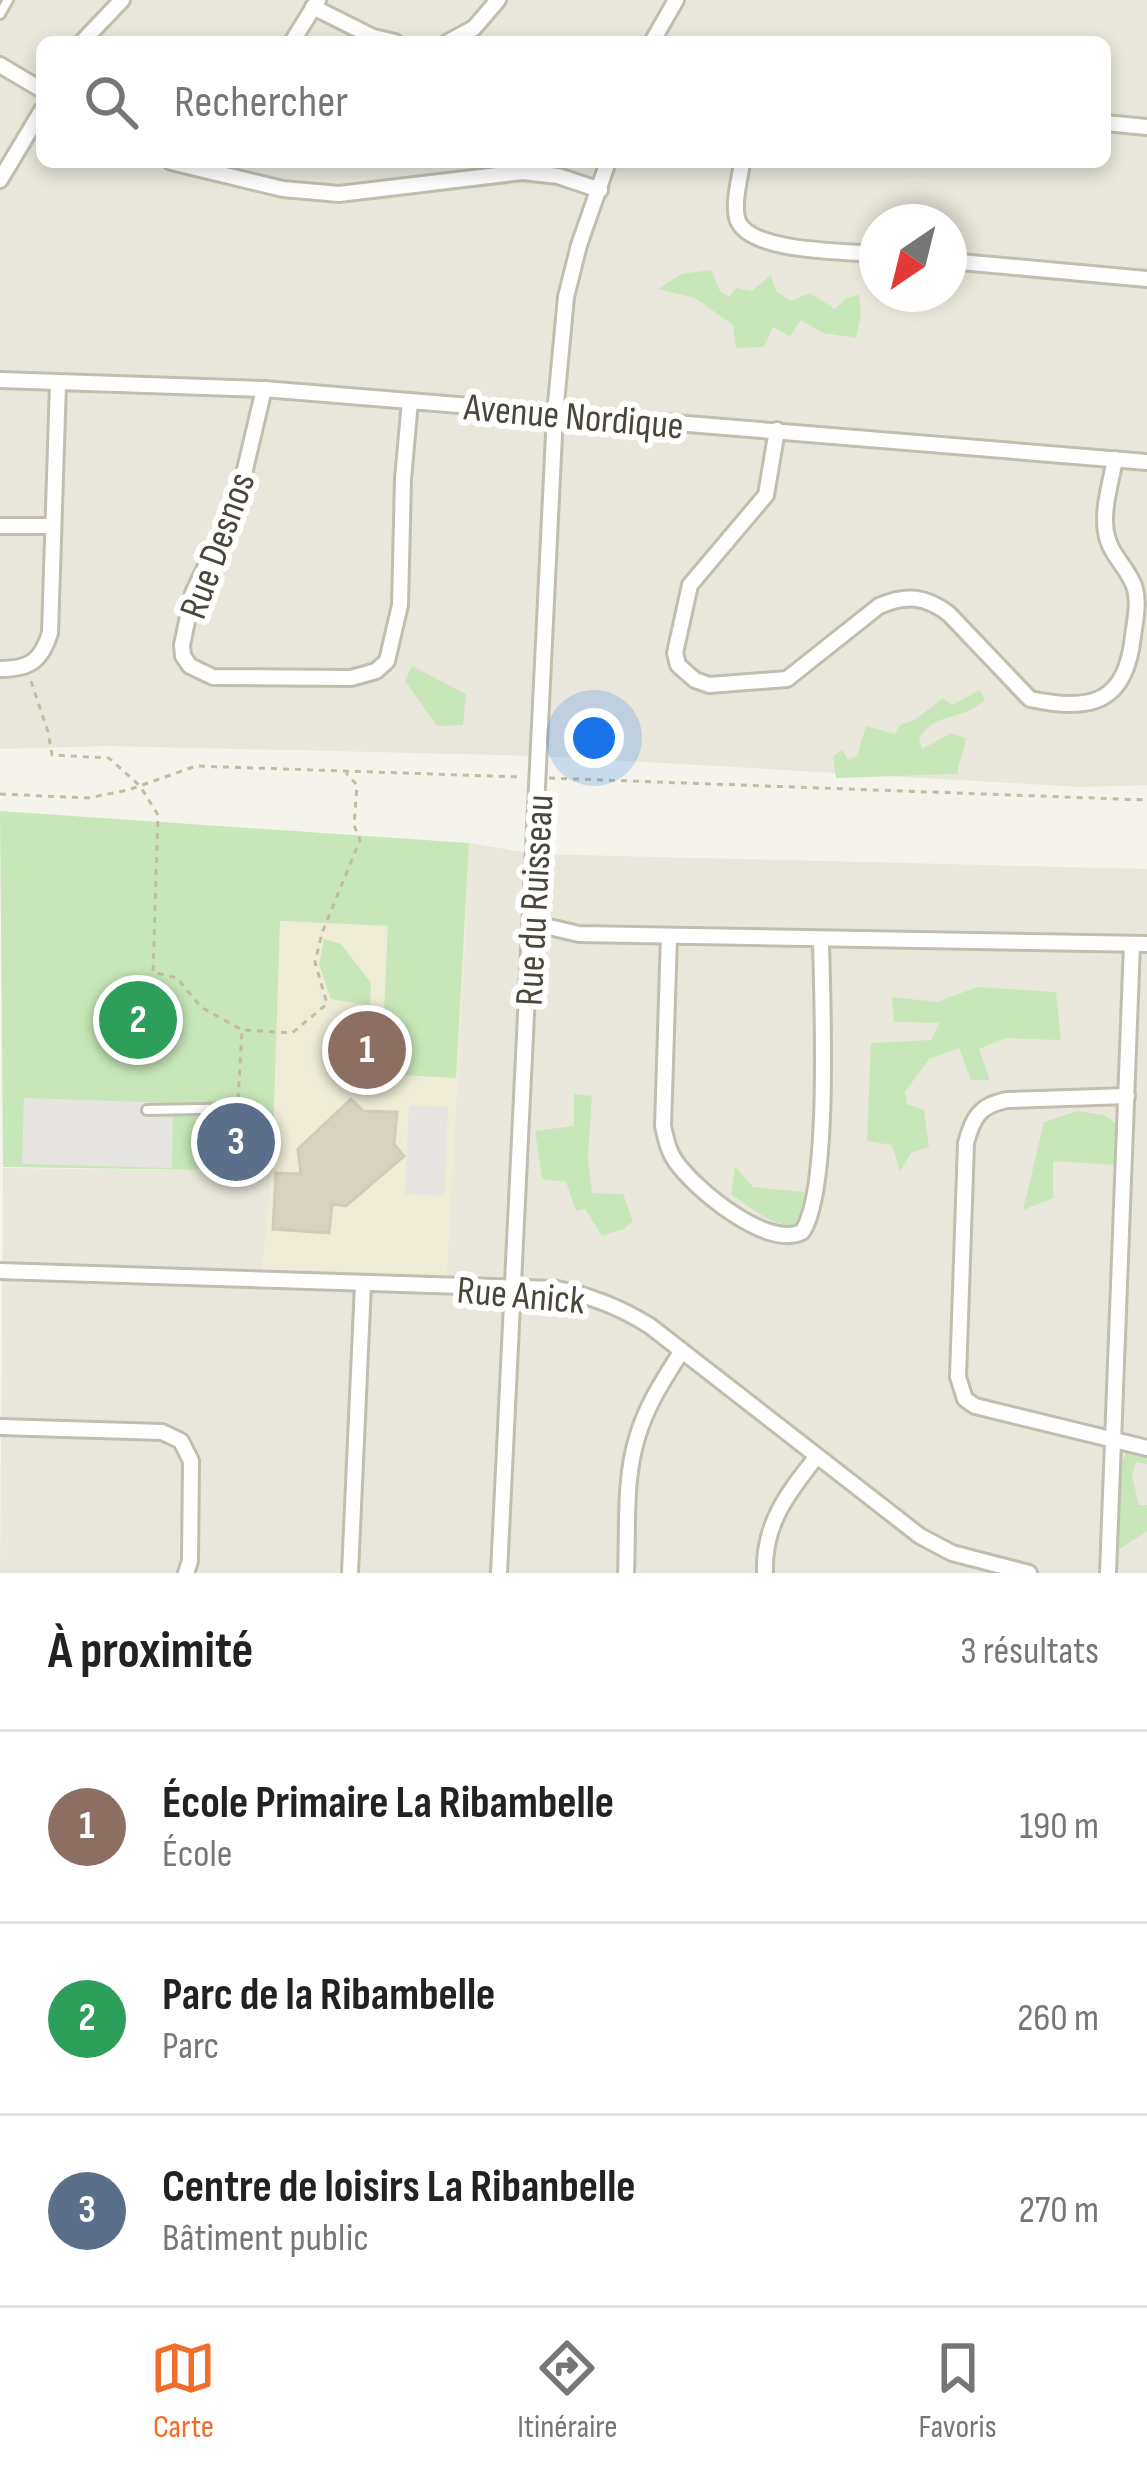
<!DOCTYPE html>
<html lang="fr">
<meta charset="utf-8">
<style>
body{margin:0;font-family:"Sofia Sans Condensed",sans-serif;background:#f2f2f2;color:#222}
.compass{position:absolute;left:859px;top:204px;width:108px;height:108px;border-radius:50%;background:#fff;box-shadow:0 6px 18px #0003;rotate:215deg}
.you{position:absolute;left:594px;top:738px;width:42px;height:42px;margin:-30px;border:9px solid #fff;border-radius:50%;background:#1a73e8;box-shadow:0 0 0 18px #1a73e833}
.badge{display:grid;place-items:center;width:78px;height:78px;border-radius:50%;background:#f06e29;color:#fff;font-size:39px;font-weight:700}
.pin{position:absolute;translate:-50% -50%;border:6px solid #fff;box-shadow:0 3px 12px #0006}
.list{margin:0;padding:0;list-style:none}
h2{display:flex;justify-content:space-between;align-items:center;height:156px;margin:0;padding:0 48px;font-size:51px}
h2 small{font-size:39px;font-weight:400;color:#767676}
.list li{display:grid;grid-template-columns:78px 1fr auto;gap:36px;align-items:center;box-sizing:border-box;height:192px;padding:0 48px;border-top:3px solid #e0e0e0}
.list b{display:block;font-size:45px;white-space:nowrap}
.list p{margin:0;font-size:39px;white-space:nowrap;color:#767676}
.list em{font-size:39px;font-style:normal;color:#767676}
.icon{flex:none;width:66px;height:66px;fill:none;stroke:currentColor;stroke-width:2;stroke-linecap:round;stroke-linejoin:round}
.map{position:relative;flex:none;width:1147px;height:1573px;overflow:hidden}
.search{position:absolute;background:#fff;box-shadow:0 6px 18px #0003;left:36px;right:36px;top:36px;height:132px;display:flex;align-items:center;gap:30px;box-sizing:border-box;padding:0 42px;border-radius:18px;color:#767676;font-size:45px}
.sheet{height:732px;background:#fff}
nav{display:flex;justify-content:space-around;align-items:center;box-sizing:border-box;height:168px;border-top:3px solid #e0e0e0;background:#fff;font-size:33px;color:#767676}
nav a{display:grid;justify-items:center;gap:6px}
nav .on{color:#f06e29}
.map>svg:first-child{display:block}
</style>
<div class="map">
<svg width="1147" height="1573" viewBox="0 0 1147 1573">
<rect width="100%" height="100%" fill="#f5f4ec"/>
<!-- residential -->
<g fill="#e9e7db" fill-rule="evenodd">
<path d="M0 0H1147V785L1080 787 540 756 110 746 0 749ZM42 42H1105V162H42ZM877 222H949V294H877Z"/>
<path d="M469 843 535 854 1147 869V1573H0L3 1168 272 1171 262 1280 446 1285Z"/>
</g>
<!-- education -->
<path fill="#eeecd7" d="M468 895 446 1286 261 1280 272 1175 279 921 464 929Z"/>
<!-- green -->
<g fill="#c8e7b8">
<path d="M711 270 720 291 729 297 736 288 752 291 771 275 776 291 791 301 810 293 835 309 845 299 859 294 861 315 856 338 823 333 801 320 790 336 773 327 764 347 736 348 733 325 695 298 658 289 681 274Z"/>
<path d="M412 666 466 694 463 725 437 726 405 681Z"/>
<path d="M980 690 985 700C959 723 938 710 919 738L922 749 951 733 965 738C966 753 957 760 958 774L836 778 833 757 842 749 848 760 857 756 866 726 895 734 900 725 916 719 943 698 952 705Z"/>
<path d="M0 811 469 843 456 1078 381 1074 388 926 280 921 272 1171 3 1167Z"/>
<path d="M324 939 341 944 371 983 370 1006 331 999 319 964Z"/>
<path d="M977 987 1056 992 1061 1040 1005 1038 979 1049 990 1080H971L959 1048 929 1059 905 1092 907 1104 924 1110 929 1147 911 1153 900 1172 892 1145 867 1141 871 1043 931 1040 939 1023 894 1022 892 997 937 1002Z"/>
<path d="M574 1094 592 1096 588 1158 592 1193 623 1194 633 1221 624 1229 602 1236 585 1209 576 1211 566 1182 542 1179 535 1131 574 1126Z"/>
<path d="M1077 1111 1104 1115 1116 1123 1115 1165 1053 1161V1198L1023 1210 1044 1122Z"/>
<path d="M735 1166 753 1187 804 1192 807 1213 802 1225C774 1228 753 1210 731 1194Z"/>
<path d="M1137 1442 1147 1445V1464L1136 1462 1132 1476 1139 1505H1147V1531L1118 1550C1118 1516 1106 1465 1137 1442Z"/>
</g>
<!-- parking -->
<g fill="#e5e4e0">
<path d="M24 1098 173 1103 172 1168 22 1164Z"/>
<path d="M409 1105 448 1107 445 1196 405 1194Z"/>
</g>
<!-- building -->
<path fill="#d7d3c2" stroke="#d1ccb6" stroke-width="3" d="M351 1099 363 1111 397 1112 394 1144 404 1156 346 1206 332 1204 329 1233 273 1229 276 1173 301 1174 298 1149Z"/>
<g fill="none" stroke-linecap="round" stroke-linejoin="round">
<!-- lane casing -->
<g stroke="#c1beaf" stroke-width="14">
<g id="lane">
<path d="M0 14 8 0"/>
<path d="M147 1110 254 1108"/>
</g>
</g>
<!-- street casing -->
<g stroke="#c1beaf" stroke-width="20">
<g id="street">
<path d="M313 7 373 37 395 42"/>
<path d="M82 42 122 0"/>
<path d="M292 42 318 0"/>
<path d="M448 42 474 28 498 0"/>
<path d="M652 42 676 0"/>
<path d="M0 65 42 90"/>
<path d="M1105 123 1147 127"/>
<path d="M171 162 283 189 339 194 523 172 558 176 600 190"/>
<path d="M742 162C740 179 733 201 737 218 746 253 846 251 877 254"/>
<path d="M0 180 42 110"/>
<path d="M949 261 1147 279"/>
<path d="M0 380 264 389 1147 462"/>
<path d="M264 389 238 499 193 593 182 645 183 656 190 666 213 677 351 678 376 671 387 661 400 605 403 479 410 401"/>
<path d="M777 430 766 495 690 585 675 653 678 665 695 680 709 685 787 679 879 606C906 594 926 596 949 614L1030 699C1092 712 1126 703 1133 636 1135 621 1139 604 1135 589 1130 569 1109 555 1106 532 1102 509 1111 482 1115 459"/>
<path d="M0 526H53"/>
<path d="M0 669C30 669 41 661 50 633L58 383"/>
<path d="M532 923 579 934 1147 944"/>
<path d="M669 936 663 1126C666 1139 668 1151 676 1162 696 1190 767 1249 802 1232 831 1191 822 998 821 940"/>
<path d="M1127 1096 1007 1100C980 1105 973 1117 966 1143L958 1377 965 1399 975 1406 1147 1448"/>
<path d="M0 1271 557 1289C592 1296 620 1307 650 1326L920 1536 952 1553 1029 1573"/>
<path d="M0 1427 162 1432 181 1441 191 1461 190 1561 186 1573"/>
<path d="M350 1573 363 1284"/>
<path d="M499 1573 555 414 566 297 579 245 608 162"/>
<path d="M626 1573C628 1529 624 1480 637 1438 646 1406 664 1379 681 1352"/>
<path d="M765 1573C763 1524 788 1493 817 1456"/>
<path d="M1108 1573 1132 944"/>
</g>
</g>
<!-- path -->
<g stroke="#c2bda1" stroke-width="3" stroke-dasharray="6 6" stroke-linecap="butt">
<path d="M31 681 48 732 52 755 109 758 140 786 158 815 153 972 177 978 201 1007 242 1030 238 1100"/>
<path d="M549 778 1147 800"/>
<path d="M0 794 88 798 128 790 196 766 521 777"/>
<path d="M245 1030 292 1033 327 1004 315 962 322 933 360 840 354 825 357 785 346 773"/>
</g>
<!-- lane -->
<use href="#lane" stroke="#fff" stroke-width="8"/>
<!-- street -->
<use href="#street" stroke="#fff" stroke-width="14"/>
</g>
<g text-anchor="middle" stroke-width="12" stroke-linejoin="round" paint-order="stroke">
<!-- street labels -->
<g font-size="39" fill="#4a473a" stroke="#fff">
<text transform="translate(574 415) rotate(5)" y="14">Avenue Nordique</text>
<text transform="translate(216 545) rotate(-70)" y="14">Rue Desnos</text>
<text transform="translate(533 900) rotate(-87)" y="14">Rue du Ruisseau</text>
<text transform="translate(521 1294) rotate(5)" y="14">Rue Anick</text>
</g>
</g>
</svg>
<svg class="compass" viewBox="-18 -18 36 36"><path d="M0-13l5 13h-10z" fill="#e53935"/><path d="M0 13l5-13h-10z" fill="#767676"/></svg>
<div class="you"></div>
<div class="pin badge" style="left:367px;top:1050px;background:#8d6e63">1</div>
<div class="pin badge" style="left:138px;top:1020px;background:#2e9e5b">2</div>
<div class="pin badge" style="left:236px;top:1142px;background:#5c6f8a">3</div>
<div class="search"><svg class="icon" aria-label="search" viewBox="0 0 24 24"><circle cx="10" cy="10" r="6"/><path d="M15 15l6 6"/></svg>Rechercher</div>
</div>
<section class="sheet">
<h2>À proximité<small>3 résultats</small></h2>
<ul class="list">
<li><span class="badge" style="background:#8d6e63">1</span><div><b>École Primaire La Ribambelle</b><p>École</p></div><em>190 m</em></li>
<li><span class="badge" style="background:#2e9e5b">2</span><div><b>Parc de la Ribambelle</b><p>Parc</p></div><em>260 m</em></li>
<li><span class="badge" style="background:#5c6f8a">3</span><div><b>Centre de loisirs La Ribanbelle</b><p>Bâtiment public</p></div><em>270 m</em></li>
</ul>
</section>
<nav>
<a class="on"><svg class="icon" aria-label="map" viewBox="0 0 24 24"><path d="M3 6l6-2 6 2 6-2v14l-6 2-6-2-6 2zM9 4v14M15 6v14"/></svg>Carte</a>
<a><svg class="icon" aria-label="directions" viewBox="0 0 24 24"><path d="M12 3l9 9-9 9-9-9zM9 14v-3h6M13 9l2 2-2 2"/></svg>Itinéraire</a>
<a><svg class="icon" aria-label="saved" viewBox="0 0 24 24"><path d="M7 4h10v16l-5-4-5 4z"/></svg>Favoris</a>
</nav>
